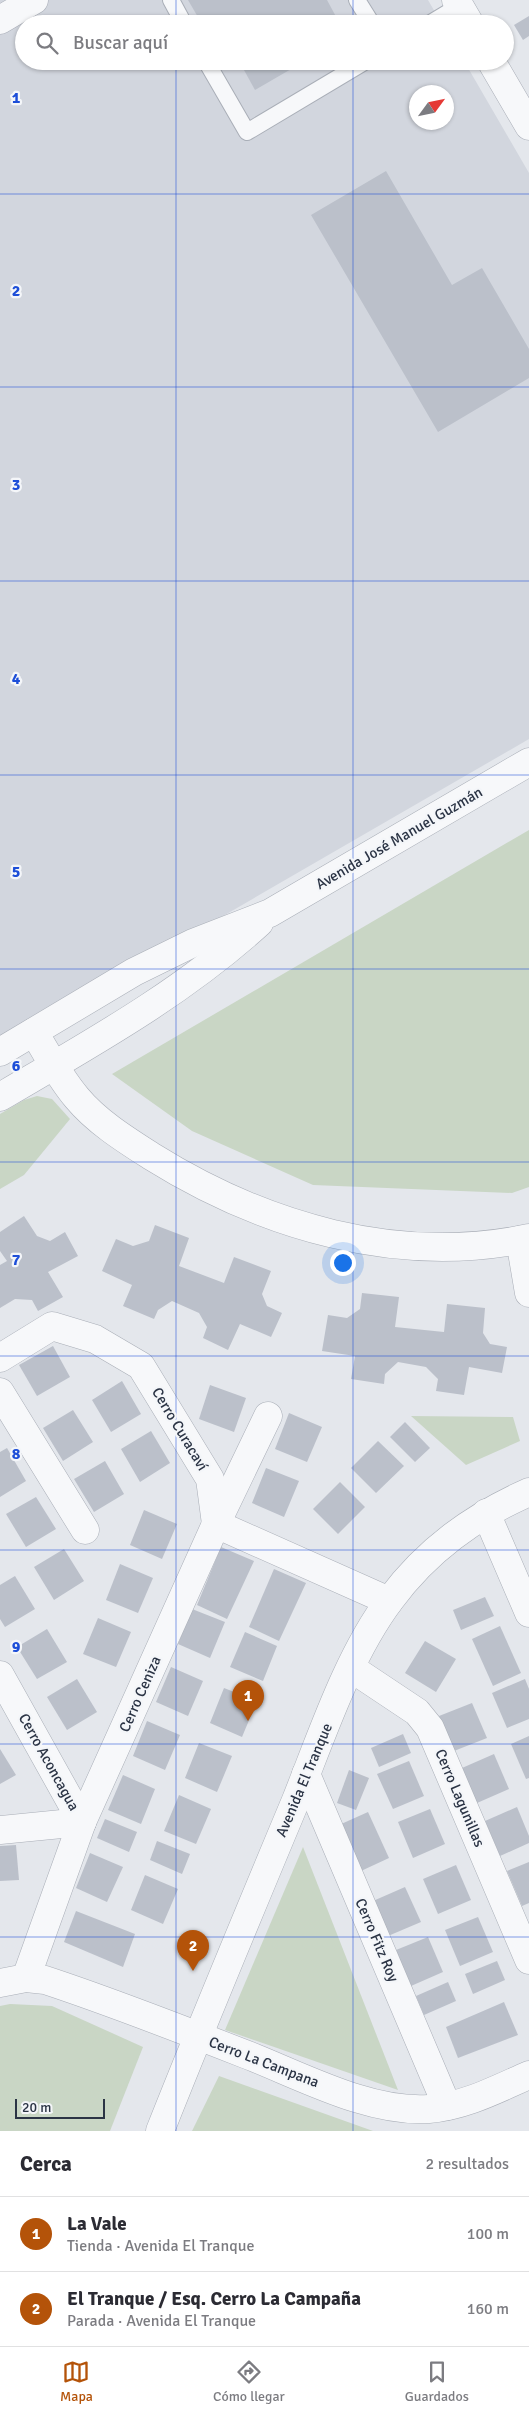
<!DOCTYPE html>
<html lang="es">
<meta charset="utf-8">
<style>
body{margin:0;font-family:Signika,sans-serif;background:#f7f7f7;color:#2b2b33}
.compass{position:absolute;left:409px;top:85px;width:45px;height:45px;border-radius:50%;background:#fff;box-shadow:0 1px 4px #0004;rotate:57deg}
.scale{position:absolute;left:15px;bottom:12px;width:90px;box-sizing:border-box;padding-left:5px;border:2px solid #2b3445;border-top:0;font-size:14px;line-height:18px;white-space:nowrap;color:#2b3445;-webkit-text-stroke:4px #f4f6f9;paint-order:stroke}
.you{position:absolute;left:342px;top:1262px;width:18px;height:18px;margin:-12px;border:4px solid #fff;border-radius:50%;background:#1a73e8;box-shadow:0 0 0 8px #1a73e833}
.badge{display:grid;place-items:center;width:32px;height:32px;border-radius:50%;background:#b45309;color:#fff;font-size:16px;font-weight:700}
.pin{position:absolute;translate:-50% -41px;filter:drop-shadow(0 1px 2px #0008)}
.pin::after{content:'';position:absolute;top:26px;width:18px;height:15px;background:inherit;clip-path:polygon(0 0,100% 0,50% 100%)}
.list{margin:0;padding:0;list-style:none}
h2{display:flex;justify-content:space-between;align-items:center;height:65px;margin:0;padding:0 20px;font-size:21px}
h2 small{font-size:16px;font-weight:400;color:#7c7c81}
.list li{display:grid;grid-template-columns:32px 1fr auto;gap:15px;align-items:center;box-sizing:border-box;height:75px;padding:0 20px;border-top:1px solid #e1e1e2}
.list b{display:block;font-size:19px;white-space:nowrap}
.list p{margin:0;font-size:16px;white-space:nowrap;color:#7c7c81}
.list em{font-size:16px;font-style:normal;color:#7c7c81}
.icon{flex:none;width:28px;height:28px;fill:none;stroke:currentColor;stroke-width:2;stroke-linecap:round;stroke-linejoin:round}
.map{position:relative;flex:none;width:529px;height:2131px;overflow:hidden}
.search{position:absolute;background:#fff;box-shadow:0 1px 4px #0004;left:15px;right:15px;top:15px;height:55px;display:flex;align-items:center;gap:12px;box-sizing:border-box;padding:0 18px;border-radius:28px;color:#7c7c81;font-size:19px}
.sheet{height:215px;background:#fff}
nav{display:flex;justify-content:space-around;align-items:center;box-sizing:border-box;height:70px;border-top:1px solid #e1e1e2;background:#fff;font-size:14px;color:#7c7c81}
nav a{display:grid;justify-items:center;gap:2px}
nav .on{color:#b45309}
.map>svg:first-child{display:block}
</style>
<div class="map">
<svg width="529" height="2131" viewBox="0 0 529 2131">
<rect width="100%" height="100%" fill="#e4e7ec"/>
<!-- built -->
<path fill="#d2d6de" fill-rule="evenodd" d="M0 0H428L442 24H24V61H464L529 173V739L0 1045ZM416 92H446V122H416Z"/>
<!-- green -->
<g fill="#c9d6c5">
<path d="M529 830V1187L512 1193 313 1185 192 1131 112 1074Z"/>
<path d="M37 1096 52 1099 70 1119 24 1175 0 1189V1114L24 1100Z"/>
<path d="M411 1416 513 1417 520 1441 466 1465Z"/>
<path d="M303 1847 398 2090 225 2030Z"/>
<path d="M10 2004 52 2006 143 2047 110 2131H0V2006Z"/>
<path d="M219 2076 373 2131H192Z"/>
</g>
<!-- building -->
<g fill="#bbc0ca">
<path d="M188 0H327L340 24H202Z"/>
<path d="M529 16V36L523 40 514 25Z"/>
<path d="M239 61H305L255 90Z"/>
<path d="M386 171 452 285 482 268 529 349V378L438 432 311 215Z"/>
<path d="M24 1216 37 1236 50 1241 65 1232 78 1256 48 1272 63 1297 38 1311 32 1300 15 1299 0 1308V1265L7 1261 0 1251V1232Z"/>
<path d="M155 1225 189 1238 179 1266 224 1283 234 1257 271 1271 262 1294 267 1306 282 1313 271 1337 240 1324 228 1350 203 1338 207 1327 199 1313 172 1301 158 1310 154 1319 123 1306 132 1285 102 1271 116 1239 133 1246 149 1241Z"/>
<path d="M362 1293 399 1297 395 1327 444 1332 447 1304 485 1308 483 1333 490 1344 507 1347 502 1373 469 1367 464 1395 436 1391 438 1379 426 1367 398 1362 385 1374 384 1384 351 1379 355 1356 322 1351 328 1315 347 1318 360 1309Z"/>
<path d="M53 1346 70 1377 37 1396 19 1365Z"/>
<path d="M122 1381 141 1414 111 1432 92 1400Z"/>
<path d="M210 1385 246 1398 234 1432 199 1419Z"/>
<path d="M73 1410 93 1442 63 1461 43 1428Z"/>
<path d="M289 1413 322 1427 307 1462 275 1449Z"/>
<path d="M405 1422 430 1448 415 1462 390 1437Z"/>
<path d="M151 1431 170 1463 140 1482 121 1449Z"/>
<path d="M378 1441 404 1466 376 1493 351 1468Z"/>
<path d="M7 1448 26 1481 0 1497V1452Z"/>
<path d="M105 1461 124 1494 94 1512 74 1479Z"/>
<path d="M266 1468 299 1481 284 1517 252 1503Z"/>
<path d="M340 1482 365 1507 338 1534 313 1509Z"/>
<path d="M36 1497 56 1529 26 1547 6 1514Z"/>
<path d="M144 1510 177 1524 162 1559 130 1545Z"/>
<path d="M221 1547 254 1561 227 1619 197 1605Z"/>
<path d="M64 1549 84 1581 54 1600 34 1567Z"/>
<path d="M120 1564 153 1578 138 1613 106 1600Z"/>
<path d="M274 1569 306 1583 279 1641 249 1627Z"/>
<path d="M15 1576 35 1609 5 1627 0 1619V1585Z"/>
<path d="M485 1597 494 1616 461 1630 453 1610Z"/>
<path d="M192 1609 225 1622 210 1658 178 1644Z"/>
<path d="M98 1618 131 1632 116 1667 83 1654Z"/>
<path d="M500 1626 521 1673 493 1686 472 1639Z"/>
<path d="M47 1629 67 1662 37 1679 17 1647Z"/>
<path d="M245 1632 277 1646 263 1681 230 1667Z"/>
<path d="M425 1641 456 1659 436 1692 405 1673Z"/>
<path d="M171 1667 203 1681 188 1716 156 1702Z"/>
<path d="M77 1679 97 1712 67 1730 47 1697Z"/>
<path d="M525 1679 529 1689V1719L507 1728 492 1693Z"/>
<path d="M224 1688 257 1701 242 1737 210 1723Z"/>
<path d="M472 1703 487 1738 454 1751 439 1716Z"/>
<path d="M147 1721 180 1735 165 1770 133 1756Z"/>
<path d="M403 1734 411 1753 379 1767 371 1748Z"/>
<path d="M529 1736V1778L526 1779 511 1744Z"/>
<path d="M199 1743 232 1756 217 1792 185 1778Z"/>
<path d="M0 1749 16 1775 0 1784Z"/>
<path d="M494 1754 509 1789 477 1803 462 1768Z"/>
<path d="M409 1761 424 1796 393 1809 377 1774Z"/>
<path d="M349 1770 369 1778 356 1810 337 1803Z"/>
<path d="M123 1775 155 1789 141 1824 108 1810Z"/>
<path d="M179 1795 211 1809 196 1844 164 1831Z"/>
<path d="M517 1807 529 1836V1843L500 1856 485 1821Z"/>
<path d="M430 1809 445 1844 413 1858 398 1822Z"/>
<path d="M368 1812 389 1858 361 1871 339 1825Z"/>
<path d="M105 1819 137 1832 129 1852 97 1838Z"/>
<path d="M157 1841 190 1854 182 1874 150 1860Z"/>
<path d="M16 1845 19 1880 0 1881V1846Z"/>
<path d="M90 1853 123 1867 107 1902 76 1888Z"/>
<path d="M529 1862V1903L522 1906 507 1871Z"/>
<path d="M456 1865 471 1900 438 1914 423 1879Z"/>
<path d="M145 1875 178 1889 163 1924 131 1910Z"/>
<path d="M405 1887 421 1922 388 1936 373 1901Z"/>
<path d="M76 1911 135 1934 123 1967 64 1942Z"/>
<path d="M478 1917 493 1952 460 1966 445 1930Z"/>
<path d="M428 1937 443 1972 411 1986 396 1950Z"/>
<path d="M497 1961 505 1980 473 1994 465 1974Z"/>
<path d="M448 1982 456 2001 424 2015 416 1996Z"/>
<path d="M504 2002 518 2035 458 2058 446 2027Z"/>
</g>
<g fill="none" stroke-linecap="round" stroke-linejoin="round">
<!-- service casing -->
<g stroke="#a9aeb7" stroke-width="18">
<g id="service">
<path d="M171 0 184 24"/>
<path d="M357 0 372 24"/>
<path d="M429 24 459 6"/>
<path d="M206 61 247 132 366 61"/>
</g>
</g>
<!-- minor casing -->
<g stroke="#a9aeb7" stroke-width="29">
<g id="minor">
<path d="M456 0 470 24"/>
<path d="M0 20 34 0"/>
<path d="M491 61 529 126"/>
<path d="M34 1032C47 1054 60 1078 77 1098 97 1122 126 1140 151 1156 263 1226 397 1266 529 1238"/>
<path d="M520 1240 529 1293"/>
<path d="M0 1358 52 1326 95 1339 141 1366 210 1479 216 1524"/>
<path d="M0 1392 85 1530"/>
<path d="M486 1513 529 1613"/>
<path d="M216 1524 389 1601"/>
<path d="M351 1668 417 1712 430 1728 529 1960"/>
<path d="M0 1675 82 1822"/>
<path d="M306 1774 447 2106"/>
<path d="M0 1830 82 1822"/>
<path d="M26 1978 82 1822 216 1524 268 1416"/>
<path d="M0 1983 26 1978 45 1980C115 2003 186 2031 255 2058 307 2079 372 2113 429 2109 465 2106 497 2089 529 2075"/>
</g>
</g>
<!-- tertiary casing -->
<g stroke="#a9aeb7" stroke-width="29">
<g id="tertiary">
<path d="M0 1052 134 972 193 943 270 913 529 762"/>
<path d="M0 1097C90 1044 181 994 259 923"/>
<path d="M160 2131C204 2020 250 1910 296 1800 322 1735 348 1656 390 1600 427 1550 473 1517 529 1492"/>
</g>
</g>
<!-- service -->
<use href="#service" stroke="#f7f8fa" stroke-width="16"/>
<!-- minor -->
<use href="#minor" stroke="#f7f8fa" stroke-width="28"/>
<!-- tertiary -->
<use href="#tertiary" stroke="#f7f8fa" stroke-width="28"/>
</g>
<!-- grid -->
<path fill="none" stroke="#1d4ed8" stroke-width="1" stroke-opacity="0.55" d="M176 0V24M353 0V24M176 61V2131M353 61V2131M0 194H529M0 387H529M0 581H529M0 775H529M0 969H529M0 1162H529M0 1356H529M0 1550H529M0 1744H529M0 1937H529"/>
<g text-anchor="middle" stroke-width="4.5" stroke-linejoin="round" paint-order="stroke">
<!-- street labels -->
<g font-size="15" fill="#2b3445" stroke="#f4f6f9">
<text transform="translate(399 838) rotate(-30)" y="5">Avenida José Manuel Guzmán</text>
<text transform="translate(180 1429) rotate(59)" y="5">Cerro Curacaví</text>
<text transform="translate(140 1694) rotate(-66)" y="5">Cerro Ceniza</text>
<text transform="translate(49 1762) rotate(61)" y="5">Cerro Aconcagua</text>
<text transform="translate(304 1780) rotate(-67)" y="5">Avenida El Tranque</text>
<text transform="translate(460 1798) rotate(67)" y="5">Cerro Lagunillas</text>
<text transform="translate(377 1940) rotate(67)" y="5">Cerro Fitz Roy</text>
<text transform="translate(264 2062) rotate(21)" y="5">Cerro La Campana</text>
</g>
</g>
<g font-size="16" text-anchor="middle" font-weight="bold" fill="#1d4ed8" stroke="#f4f6f9" stroke-width="4.5" stroke-linejoin="round" paint-order="stroke">
<text x="16" y="103">1</text>
<text x="16" y="296">2</text>
<text x="16" y="490">3</text>
<text x="16" y="684">4</text>
<text x="16" y="877">5</text>
<text x="16" y="1071">6</text>
<text x="16" y="1265">7</text>
<text x="16" y="1459">8</text>
<text x="16" y="1652">9</text>
</g>
</svg>
<svg class="compass" viewBox="-18 -18 36 36"><path d="M0-13l5 13h-10z" fill="#e53935"/><path d="M0 13l5-13h-10z" fill="#7c7c81"/></svg>
<div class="scale">20 m</div>
<div class="you"></div>
<div class="pin badge" style="left:248px;top:1721px">1</div>
<div class="pin badge" style="left:193px;top:1971px">2</div>
<div class="search"><svg class="icon" aria-label="search" viewBox="0 0 24 24"><circle cx="10" cy="10" r="6"/><path d="M15 15l6 6"/></svg>Buscar aquí</div>
</div>
<section class="sheet">
<h2>Cerca<small>2 resultados</small></h2>
<ul class="list">
<li><span class="badge">1</span><div><b>La Vale</b><p>Tienda · Avenida El Tranque</p></div><em>100 m</em></li>
<li><span class="badge">2</span><div><b>El Tranque / Esq. Cerro La Campaña</b><p>Parada · Avenida El Tranque</p></div><em>160 m</em></li>
</ul>
</section>
<nav>
<a class="on"><svg class="icon" aria-label="map" viewBox="0 0 24 24"><path d="M3 6l6-2 6 2 6-2v14l-6 2-6-2-6 2zM9 4v14M15 6v14"/></svg>Mapa</a>
<a><svg class="icon" aria-label="directions" viewBox="0 0 24 24"><path d="M12 3l9 9-9 9-9-9zM9 14v-3h6M13 9l2 2-2 2"/></svg>Cómo llegar</a>
<a><svg class="icon" aria-label="saved" viewBox="0 0 24 24"><path d="M7 4h10v16l-5-4-5 4z"/></svg>Guardados</a>
</nav>
